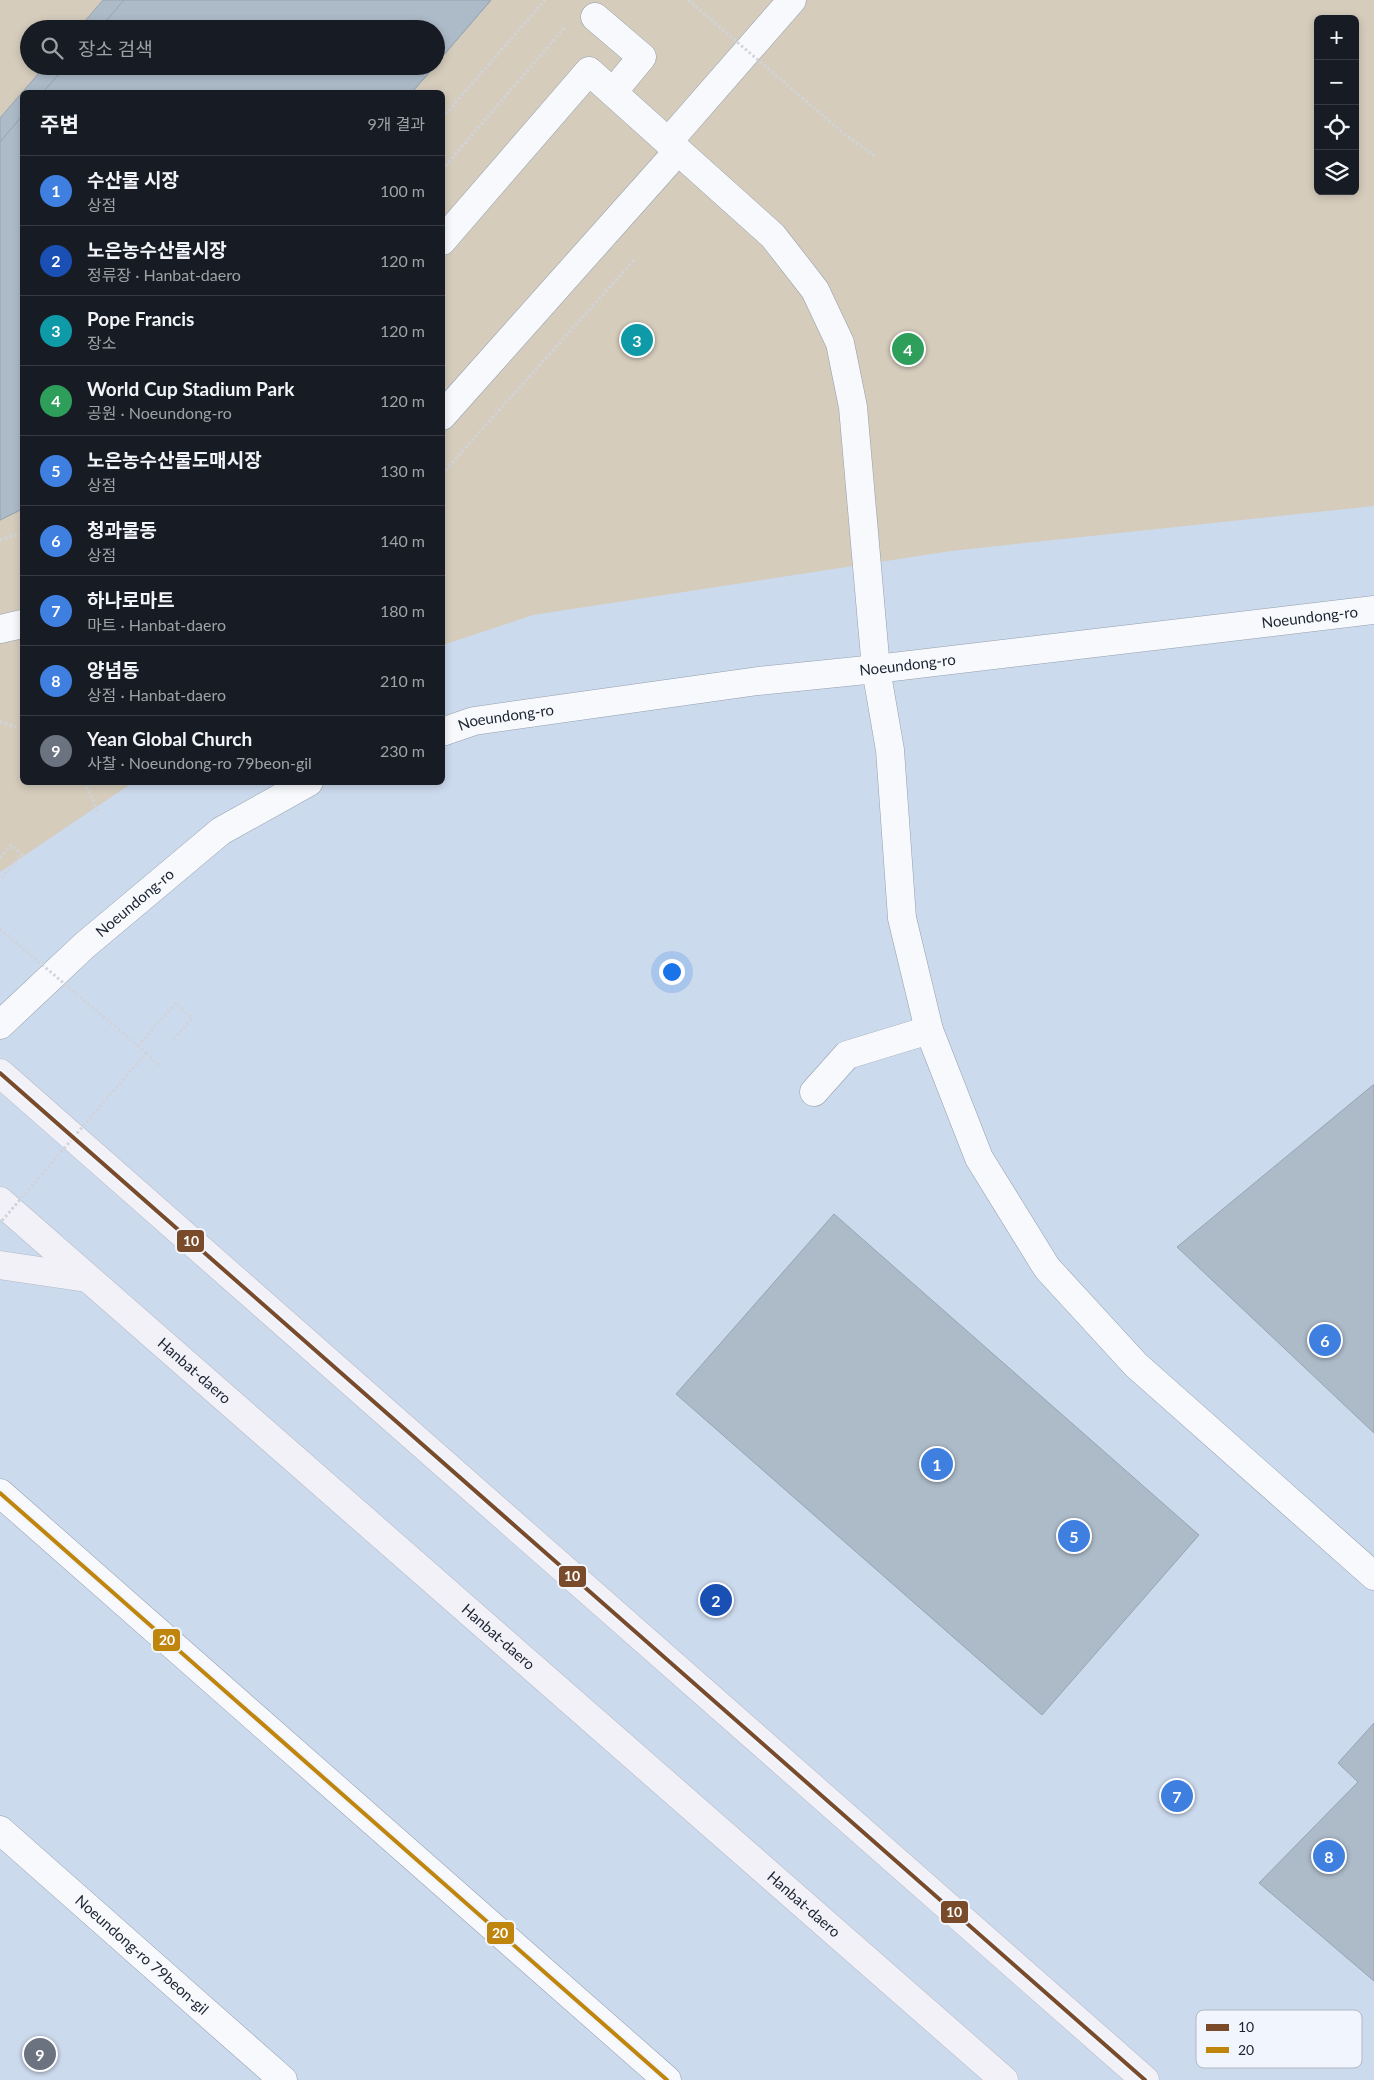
<!DOCTYPE html>
<html lang="ko">
<meta charset="utf-8">
<style>
body{margin:0;font-family:Lato,"Noto Sans KR",sans-serif;background:#242831;color:#f1f3f6}
.controls{position:absolute;right:15px;top:15px;display:grid;overflow:hidden;border-radius:8px;box-shadow:0 2px 8px #0003}
.controls button{width:45px;height:45px;display:grid;place-items:center;padding:0;border:0;border-bottom:1px solid #363941;background:#171b24;color:#f1f3f6;font:25px sans-serif}
.you{position:absolute;left:671px;top:971px;width:18px;height:18px;margin:-12px;border:4px solid #fff;border-radius:50%;background:#1a73e8;box-shadow:0 0 0 8px #1a73e833}
.badge{display:grid;place-items:center;width:32px;height:32px;border-radius:50%;background:#d93025;color:#fff;font-size:16px;font-weight:700}
.pin{position:absolute;translate:-50% -50%;border:2px solid #fff;box-shadow:0 1px 5px #0006}
.list{margin:0;padding:0;list-style:none}
h2{display:flex;justify-content:space-between;align-items:center;height:65px;margin:0;padding:0 20px;font-size:21px}
h2 small{font-size:16px;font-weight:400;color:#9ea1a6}
.list li{display:grid;grid-template-columns:32px 1fr auto;gap:15px;align-items:center;box-sizing:border-box;height:70px;padding:0 20px;border-top:1px solid #363941}
.list b{display:block;font-size:19px;white-space:nowrap}
.list p{margin:0;font-size:16px;white-space:nowrap;color:#9ea1a6}
.list em{font-size:16px;font-style:normal;color:#9ea1a6}
.icon{flex:none;width:28px;height:28px;fill:none;stroke:currentColor;stroke-width:2;stroke-linecap:round;stroke-linejoin:round}
.map{position:relative;flex:none;width:1374px;height:2080px;overflow:hidden}
.search{position:absolute;background:#171b24;box-shadow:0 2px 8px #0003;left:20px;top:20px;width:425px;height:55px;display:flex;align-items:center;gap:12px;box-sizing:border-box;padding:0 18px;border-radius:28px;color:#9ea1a6;font-size:19px}
.panel{position:absolute;background:#171b24;box-shadow:0 2px 8px #0003;left:20px;top:90px;width:425px;height:695px;border-radius:8px}
.map>svg:first-child{display:block}
</style>
<div class="map">
<svg width="1374" height="2080" viewBox="0 0 1374 2080">
<rect width="100%" height="100%" fill="#ccdaee"/>
<!-- green -->
<path fill="#d5ccbc" fill-rule="evenodd" d="M0 0H1374V506L951 551 533 615 443 645 442 92H22V782L132 783 0 872ZM1318 19H1355V191H1318ZM29 29H436V66H29Z"/>
<!-- building -->
<g fill="#adbbc9" stroke="#96a4b2">
<path d="M103 0H491L436 64V29H78Z"/>
<path d="M124 0H491L436 64V29H99Z"/>
<path d="M45 66H435L412 92H22V509L0 520V118Z"/>
<path d="M66 66H435L412 92H43Z"/>
<path d="M22 116V509L0 520V142Z"/>
<path d="M1373 1085H1374V1433L1177 1247Z"/>
<path d="M834 1214 1199 1535 1042 1715 676 1394Z"/>
<path d="M1374 1723V1981L1259 1883 1358 1782 1338 1763Z"/>
</g>
<g fill="none" stroke-linecap="round" stroke-linejoin="round">
<!-- minor casing -->
<g stroke="#939ead" stroke-width="29">
<g id="minor">
<path d="M595 17 642 57 613 92"/>
<path d="M668 142 792 0"/>
<path d="M442 241 589 71 773 236 815 290 840 343 853 407 876 669 890 750 902 918 929 1030 979 1158 1047 1268 1136 1365 1374 1576"/>
<path d="M442 416 678 151"/>
<path d="M0 629 22 624"/>
<path id="s1" d="M442 732 474 721 758 681 876 669 1374 610"/>
<path id="s2" d="M0 1025 85 945 221 831 309 782"/>
<path d="M814 1092 847 1055 929 1030"/>
<path d="M0 1493 667 2080"/>
<path id="s3" d="M0 1830 283 2080"/>
</g>
</g>
<!-- major casing -->
<g stroke="#b3b9c4" stroke-width="29">
<g id="major">
<path d="M0 1073 1145 2080"/>
<path id="s4" d="M0 1201 1004 2080"/>
<path d="M0 1265 87 1278"/>
</g>
</g>
<!-- path -->
<g stroke="#d0d4da" stroke-width="3" stroke-dasharray="2.5 2.5" stroke-linecap="butt">
<path d="M442 118 545 0"/>
<path d="M848 137 876 157"/>
<path d="M442 170 564 28"/>
<path d="M442 474 634 260"/>
<path d="M0 540 22 533"/>
<path d="M0 722 22 729"/>
<path d="M84 782 99 814"/>
<path d="M0 858 11 845 22 855 0 880"/>
<path d="M138 1046 176 1003 192 1018 174 1039"/>
<path d="M146 1053 161 1067"/>
</g>
<!-- minor -->
<use href="#minor" stroke="#f7f9fc" stroke-width="28"/>
<!-- major -->
<use href="#major" stroke="#f2f1f8" stroke-width="28"/>
<!-- path-bridge -->
<g stroke="#d0d4da" stroke-width="3" stroke-dasharray="2.5 2.5" stroke-linecap="butt">
<path d="M688 0 848 137"/>
<path d="M0 929 146 1053 0 1223"/>
</g>
<!-- bus-1 casing -->
<g stroke="#f1f6fe" stroke-width="8">
<path id="bus-1" d="M0 1073 1145 2080"/>
</g>
<!-- bus-2 casing -->
<g stroke="#f1f6fe" stroke-width="8">
<path id="bus-2" d="M0 1493 667 2080"/>
</g>
<!-- bus-1 -->
<use href="#bus-1" stroke="#7a4b2a" stroke-width="4"/>
<!-- bus-2 -->
<use href="#bus-2" stroke="#c0850c" stroke-width="4"/>
</g>
<g text-anchor="middle" stroke-width="4" stroke-linejoin="round" paint-order="stroke">
<!-- street labels -->
<g font-size="15" fill="#1b2331" stroke="#f1f6fe">
<text dy="5" stroke="none"><textPath href="#s1" startOffset="876">Noeundong-ro</textPath></text>
<text dy="5" stroke="none"><textPath href="#s1" startOffset="471">Noeundong-ro</textPath></text>
<text dy="5" stroke="none"><textPath href="#s1" startOffset="66">Noeundong-ro</textPath></text>
<text dy="5" stroke="none"><textPath href="#s2" startOffset="182">Noeundong-ro</textPath></text>
<text dy="5" stroke="none"><textPath href="#s4" startOffset="258">Hanbat-daero</textPath></text>
<text dy="5" stroke="none"><textPath href="#s4" startOffset="662">Hanbat-daero</textPath></text>
<text dy="5" stroke="none"><textPath href="#s4" startOffset="1068">Hanbat-daero</textPath></text>
<text dy="5" stroke="none"><textPath href="#s3" startOffset="189">Noeundong-ro 79beon-gil</textPath></text>
</g>
</g>
<!-- legend -->
<rect x="1196" y="2010" width="166" height="58" rx="8" fill="#f1f6fe" stroke="#b1b7c0" stroke-width="1"/>
<rect x="1206" y="2024" width="23" height="7" fill="#7a4b2a"/>
<rect x="1206" y="2047" width="23" height="6" fill="#c0850c"/>
<g font-size="14" fill="#1b2331">
<text x="1238" y="2032">10</text>
<text x="1238" y="2055">20</text>
</g>
<g stroke="#f1f6fe" stroke-width="2">
<rect x="176" y="1229" width="29" height="24" rx="5" fill="#7a4b2a"/>
<rect x="558" y="1565" width="29" height="23" rx="5" fill="#7a4b2a"/>
<rect x="152" y="1628" width="29" height="24" rx="5" fill="#c0850c"/>
<rect x="940" y="1900" width="29" height="24" rx="5" fill="#7a4b2a"/>
<rect x="486" y="1921" width="29" height="24" rx="5" fill="#c0850c"/>
</g>
<g font-size="14" text-anchor="middle" font-weight="bold" fill="#fff">
<text x="191" y="1246">10</text>
<text x="572" y="1581">10</text>
<text x="167" y="1645">20</text>
<text x="954" y="1917">10</text>
<text x="500" y="1938">20</text>
</g>
</svg>
<div class="controls">
<button>+</button>
<button>−</button>
<button><svg class="icon" aria-label="locate" viewBox="0 0 24 24"><circle cx="12" cy="12" r="6"/><path d="M12 2v4M12 18v4M2 12h4M18 12h4"/></svg></button>
<button><svg class="icon" aria-label="layers" viewBox="0 0 24 24"><path d="M12 4l9 5-9 5-9-5zM3 14l9 5 9-5"/></svg></button>
</div>
<div class="you"></div>
<div class="pin badge" style="left:937px;top:1464px;background:#3f7fe0">1</div>
<div class="pin badge" style="left:716px;top:1600px;background:#1a4fb4">2</div>
<div class="pin badge" style="left:637px;top:340px;background:#0f9aa8">3</div>
<div class="pin badge" style="left:908px;top:349px;background:#2e9e5b">4</div>
<div class="pin badge" style="left:1074px;top:1536px;background:#3f7fe0">5</div>
<div class="pin badge" style="left:1325px;top:1340px;background:#3f7fe0">6</div>
<div class="pin badge" style="left:1177px;top:1796px;background:#3f7fe0">7</div>
<div class="pin badge" style="left:1329px;top:1856px;background:#3f7fe0">8</div>
<div class="pin badge" style="left:40px;top:2054px;background:#6b7280">9</div>
<div class="search"><svg class="icon" aria-label="search" viewBox="0 0 24 24"><circle cx="10" cy="10" r="6"/><path d="M15 15l6 6"/></svg>장소 검색</div>
<section class="panel">
<h2>주변<small>9개 결과</small></h2>
<ul class="list">
<li><span class="badge" style="background:#3f7fe0">1</span><div><b>수산물 시장</b><p>상점</p></div><em>100 m</em></li>
<li><span class="badge" style="background:#1a4fb4">2</span><div><b>노은농수산물시장</b><p>정류장 · Hanbat-daero</p></div><em>120 m</em></li>
<li><span class="badge" style="background:#0f9aa8">3</span><div><b>Pope Francis</b><p>장소</p></div><em>120 m</em></li>
<li><span class="badge" style="background:#2e9e5b">4</span><div><b>World Cup Stadium Park</b><p>공원 · Noeundong-ro</p></div><em>120 m</em></li>
<li><span class="badge" style="background:#3f7fe0">5</span><div><b>노은농수산물도매시장</b><p>상점</p></div><em>130 m</em></li>
<li><span class="badge" style="background:#3f7fe0">6</span><div><b>청과물동</b><p>상점</p></div><em>140 m</em></li>
<li><span class="badge" style="background:#3f7fe0">7</span><div><b>하나로마트</b><p>마트 · Hanbat-daero</p></div><em>180 m</em></li>
<li><span class="badge" style="background:#3f7fe0">8</span><div><b>양념동</b><p>상점 · Hanbat-daero</p></div><em>210 m</em></li>
<li><span class="badge" style="background:#6b7280">9</span><div><b>Yean Global Church</b><p>사찰 · Noeundong-ro 79beon-gil</p></div><em>230 m</em></li>
</ul>
</section>
</div>
